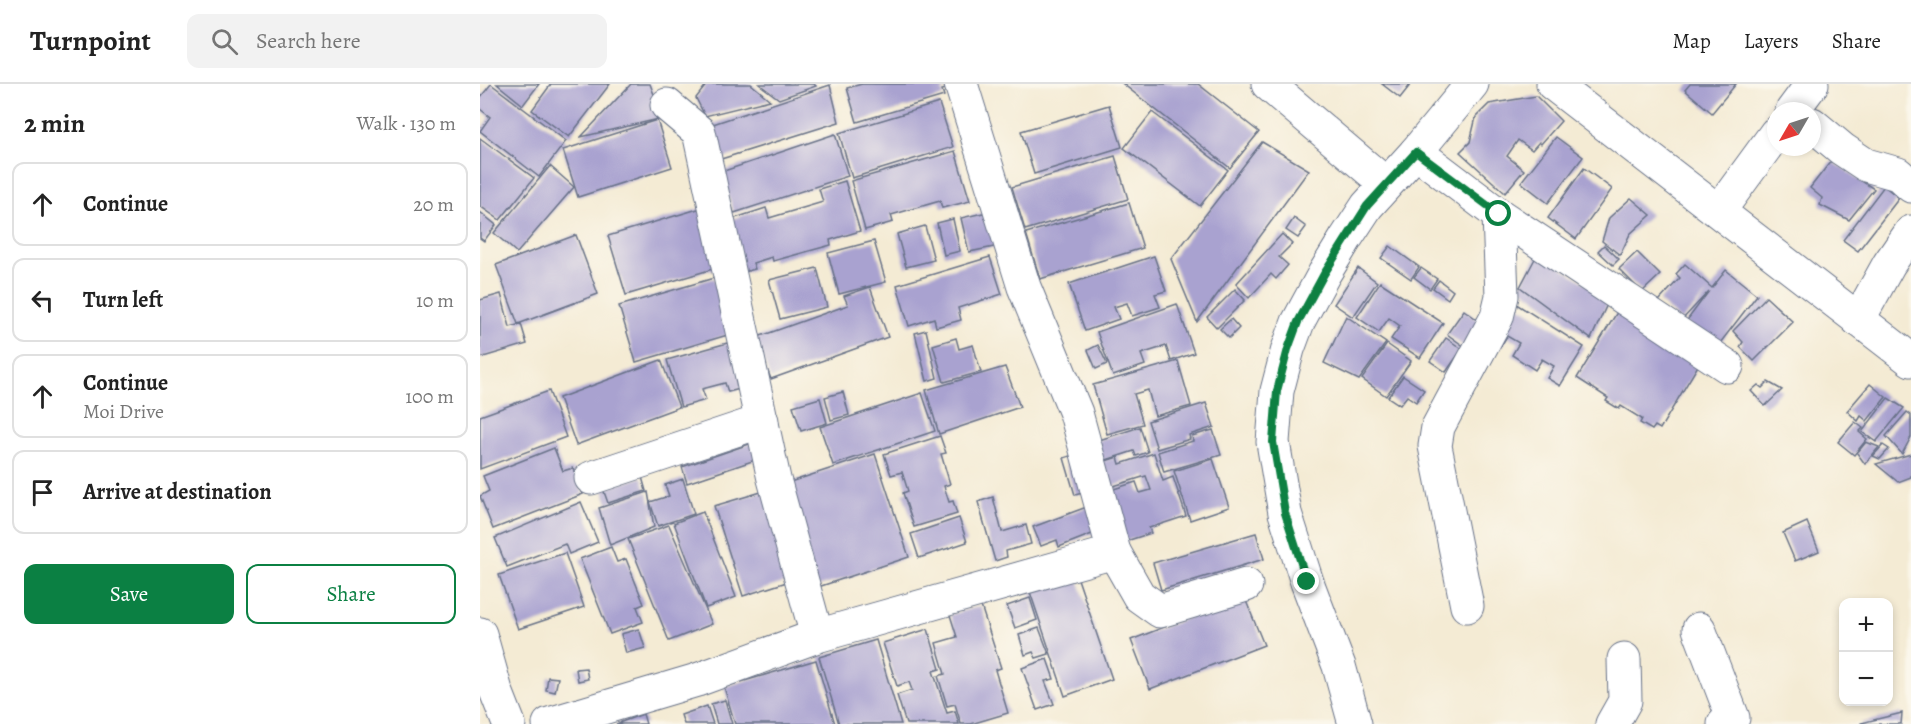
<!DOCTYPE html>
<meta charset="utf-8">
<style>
body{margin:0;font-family:Alegreya,serif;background:#f2f2f2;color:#222}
.controls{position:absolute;right:18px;bottom:18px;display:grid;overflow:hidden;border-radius:12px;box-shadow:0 3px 9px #0003}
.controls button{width:54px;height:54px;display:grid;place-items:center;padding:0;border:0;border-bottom:2px solid #e0e0e0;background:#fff;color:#222;font:30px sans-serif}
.compass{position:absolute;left:1287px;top:18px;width:54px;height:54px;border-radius:50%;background:#fff;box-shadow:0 3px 9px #0003;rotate:231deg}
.stop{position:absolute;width:18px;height:18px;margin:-14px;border:4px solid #0b8043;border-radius:50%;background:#fff}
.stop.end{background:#0b8043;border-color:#fff;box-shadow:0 2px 6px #0008}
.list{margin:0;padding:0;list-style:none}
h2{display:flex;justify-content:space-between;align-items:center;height:78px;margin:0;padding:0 24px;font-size:26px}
h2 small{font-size:20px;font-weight:400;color:#767676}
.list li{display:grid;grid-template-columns:39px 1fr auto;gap:18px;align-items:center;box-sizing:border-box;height:84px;margin:0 12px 12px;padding:0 12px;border:2px solid #e0e0e0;border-radius:12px}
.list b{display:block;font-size:22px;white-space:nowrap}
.list p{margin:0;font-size:20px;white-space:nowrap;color:#767676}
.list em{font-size:20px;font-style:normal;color:#767676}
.actions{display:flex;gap:12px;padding:18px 24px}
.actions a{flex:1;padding:14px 0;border:2px solid #0b8043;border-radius:12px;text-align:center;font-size:21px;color:#0b8043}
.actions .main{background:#0b8043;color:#fff}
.icon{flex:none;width:33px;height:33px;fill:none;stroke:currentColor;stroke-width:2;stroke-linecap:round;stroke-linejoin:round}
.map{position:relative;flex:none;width:1431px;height:640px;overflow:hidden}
header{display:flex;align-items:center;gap:36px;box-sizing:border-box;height:84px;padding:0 30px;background:#fff;border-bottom:2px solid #e0e0e0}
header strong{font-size:28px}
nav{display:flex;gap:33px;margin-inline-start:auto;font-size:21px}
.search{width:420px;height:54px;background:#f2f2f2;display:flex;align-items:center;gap:15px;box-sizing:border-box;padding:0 21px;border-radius:12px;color:#767676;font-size:22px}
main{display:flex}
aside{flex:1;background:#fff}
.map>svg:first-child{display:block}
</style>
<header>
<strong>Turnpoint</strong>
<div class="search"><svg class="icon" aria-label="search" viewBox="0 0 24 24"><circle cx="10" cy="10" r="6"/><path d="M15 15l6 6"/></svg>Search here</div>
<nav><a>Map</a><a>Layers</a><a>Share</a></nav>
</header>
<main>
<aside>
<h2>2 min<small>Walk · 130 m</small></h2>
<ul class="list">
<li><svg class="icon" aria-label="ahead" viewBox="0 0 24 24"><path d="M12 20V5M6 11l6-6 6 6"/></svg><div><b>Continue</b></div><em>20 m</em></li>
<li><svg class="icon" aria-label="left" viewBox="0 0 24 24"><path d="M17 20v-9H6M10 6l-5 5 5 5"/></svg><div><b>Turn left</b></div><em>10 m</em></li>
<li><svg class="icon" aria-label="ahead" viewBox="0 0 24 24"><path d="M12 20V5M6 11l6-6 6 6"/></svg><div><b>Continue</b><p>Moi Drive</p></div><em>100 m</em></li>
<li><svg class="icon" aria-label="arrive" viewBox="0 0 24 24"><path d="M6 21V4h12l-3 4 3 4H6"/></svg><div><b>Arrive at destination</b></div></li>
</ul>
<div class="actions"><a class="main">Save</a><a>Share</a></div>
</aside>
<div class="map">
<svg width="1431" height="640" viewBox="0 0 1431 640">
<rect width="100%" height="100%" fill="#fbf7ec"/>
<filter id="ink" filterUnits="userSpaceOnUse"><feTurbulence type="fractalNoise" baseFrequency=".0167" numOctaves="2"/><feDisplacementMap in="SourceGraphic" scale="12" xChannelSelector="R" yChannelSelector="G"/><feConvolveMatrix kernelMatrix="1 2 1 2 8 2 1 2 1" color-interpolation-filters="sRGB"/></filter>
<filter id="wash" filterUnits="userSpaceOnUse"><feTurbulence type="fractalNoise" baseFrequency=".008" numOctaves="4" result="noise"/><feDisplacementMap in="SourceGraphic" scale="24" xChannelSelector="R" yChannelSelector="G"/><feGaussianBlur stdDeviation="1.35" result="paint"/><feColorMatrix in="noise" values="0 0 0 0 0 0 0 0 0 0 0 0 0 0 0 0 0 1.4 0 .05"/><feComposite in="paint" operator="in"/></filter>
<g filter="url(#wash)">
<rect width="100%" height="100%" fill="#f4ebd4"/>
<g id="blocks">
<!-- building -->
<g fill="#a9a2d0">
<path d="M11 0 86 57 59 93 0 47 10 33 0 25V14Z"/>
<path d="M17 0H59L43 21Z"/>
<path d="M71 0H130L89 53 52 26Z"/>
<path d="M151 0H170L183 34 101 53Z"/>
<path d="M227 0H271L290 16 225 32 216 14Z"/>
<path d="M279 0H334L336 2 299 15Z"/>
<path d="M382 0H481V1L462 6 464 12 377 38 367 4Z"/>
<path d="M643 0H718L779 48 750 84Z"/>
<path d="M902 0H931L920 14Z"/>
<path d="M1210 0H1256L1232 29 1205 6Z"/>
<path d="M350 1 359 38 238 76 227 42Z"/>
<path d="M1056 12 1081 37 1061 60 1059 58 1052 66 1038 56 1027 72 1044 86 1025 109 980 68 990 58 996 33 1009 20Z"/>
<path d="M459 19 473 63 372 94 359 49Z"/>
<path d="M629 21 642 63 554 90 541 47Z"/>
<path d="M672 28 748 86 720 122 644 64Z"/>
<path d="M177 36 192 83 98 113 83 66Z"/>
<path d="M355 50 368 92 254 129 241 88Z"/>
<path d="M1076 53 1103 73 1068 119 1041 98Z"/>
<path d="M0 54 54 94 20 136 0 122Z"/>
<path d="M782 58 829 86 717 238 691 175Z"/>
<path d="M475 67 490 117 462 124 460 117 411 131 413 138 385 146 371 97Z"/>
<path d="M635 72 648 115 545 146 532 103Z"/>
<path d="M1351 77 1394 105 1369 136 1340 121 1342 114 1330 104Z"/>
<path d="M70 82 94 103 37 169 14 149Z"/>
<path d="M1104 84 1132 105 1096 155 1068 134Z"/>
<path d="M365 97 380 147 350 156 351 161 293 177 292 173 273 179 275 185 257 190 243 138 286 124 289 134 343 118 339 105Z"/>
<path d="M1404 102 1419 114 1378 167 1363 156Z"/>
<path d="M1151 114 1171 131 1150 150 1140 171 1122 157 1129 134Z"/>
<path d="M649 119 663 164 560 195 546 149Z"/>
<path d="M228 122 246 181 146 211 128 152Z"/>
<path d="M512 127 519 162 489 168 481 134Z"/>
<path d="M0 128 16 141 4 157 0 154Z"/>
<path d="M814 134 826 143 818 154 806 146Z"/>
<path d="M473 135 480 167 464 171 457 139Z"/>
<path d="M445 142 454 176 426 183 417 150Z"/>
<path d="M802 150 812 160 799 173 808 181 796 195 791 190 769 214 756 200Z"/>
<path d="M96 151 118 210 38 240 16 181Z"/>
<path d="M394 157 406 198 359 210 348 169Z"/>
<path d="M1124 161 1139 175 1133 181 1118 167Z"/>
<path d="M910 162 939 183 931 195 901 174Z"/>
<path d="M1059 167 1129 216 1111 255 1040 203Z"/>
<path d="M1157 168 1180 191 1162 208 1139 185Z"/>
<path d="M674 172 686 207 675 210 680 223 652 232 647 219 634 223 639 235 605 247 589 200Z"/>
<path d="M510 173 522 210 478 224 481 236 456 243 454 234 429 242 417 201Z"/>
<path d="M1205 180 1232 204 1246 186 1277 211 1237 263 1205 239 1229 207 1201 237 1179 217 1200 194 1196 190Z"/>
<path d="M337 184 347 223 300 235 289 196Z"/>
<path d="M878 184 897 198 873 233 854 220Z"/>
<path d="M941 184 957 195 950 205 934 193Z"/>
<path d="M234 194 251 250 156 278 139 222Z"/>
<path d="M959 196 973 207 968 215 953 204Z"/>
<path d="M900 198 963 239 940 274 911 255 920 242 909 234 899 248 877 233Z"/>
<path d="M390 203 408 253 291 295 275 254 368 221 364 212Z"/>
<path d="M755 205 765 216 737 244 727 233Z"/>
<path d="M21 210 30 243 41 240 47 260 0 274V216Z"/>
<path d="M1286 213 1313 238 1274 277 1260 263 1263 258 1253 247Z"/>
<path d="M1030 216 1104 263 1080 302 1067 294 1074 282 1062 275 1055 286 1032 271 1039 259 1027 252 1021 262 1007 254Z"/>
<path d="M697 220 714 269 691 277 686 262 661 270 665 281 633 292 617 248Z"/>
<path d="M1139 225 1222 275 1180 345 1175 342 1172 346 1160 339 1162 335 1141 322 1139 325 1126 317 1128 314 1097 294Z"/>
<path d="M984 226 1002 239 985 263 967 250Z"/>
<path d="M866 232 906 259 879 296 844 279Z"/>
<path d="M751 235 759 244 749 254 740 245Z"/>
<path d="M446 246 457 294 447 297 435 249Z"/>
<path d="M476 254 479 265 493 261 501 288 464 298 453 261Z"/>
<path d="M966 254 982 265 966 288 950 277Z"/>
<path d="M251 258 264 304 248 308 245 299 222 305 226 316 201 323 187 276Z"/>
<path d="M907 260 931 277 906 312 882 295Z"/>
<path d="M618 261 627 280 616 285 608 266Z"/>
<path d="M181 276 199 323 96 361 79 314Z"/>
<path d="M698 277 711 322 675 332 668 306 654 310 663 340 627 350 613 301Z"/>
<path d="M525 283 540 323 459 350 446 306Z"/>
<path d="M923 292 944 306 936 318 927 312 920 321 908 313Z"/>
<path d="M1288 298 1302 306 1285 322 1271 307 1278 301 1282 304Z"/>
<path d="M1390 300 1406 313 1387 337 1381 332 1378 337 1367 327Z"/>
<path d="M69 307 86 353 0 385V332Z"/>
<path d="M363 308 369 331 351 336 345 313Z"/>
<path d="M442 309 455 347 353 381 340 343Z"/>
<path d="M340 314 347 339 321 347 313 322Z"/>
<path d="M1408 314 1424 324 1396 358 1382 348Z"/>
<path d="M726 319 734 343 709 351 710 355 677 365 668 337Z"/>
<path d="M1427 328 1431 331V353L1422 370 1406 352Z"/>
<path d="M1375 338 1383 344 1379 348 1387 355 1374 371 1358 358Z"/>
<path d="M660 343 668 368 656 372 654 367 620 378 613 358Z"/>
<path d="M733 346 741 371 684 388 678 368 713 357 712 352Z"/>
<path d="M460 352 466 369 461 370 470 400 464 402 469 418 473 417 477 430 434 443 423 409 428 407 422 388 411 391 404 370Z"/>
<path d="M281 356 287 372 207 399 202 383Z"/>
<path d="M1386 358 1399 363 1385 380 1377 369Z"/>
<path d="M1403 361 1409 365 1400 375 1393 372Z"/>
<path d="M74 364 83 387 93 384 103 410 13 445 0 412 9 407 3 392Z"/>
<path d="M602 368 613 406 595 411 584 374Z"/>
<path d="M674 369 683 397 693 393 706 432 669 444 671 449 637 460 621 409 656 398 660 409 671 406 666 392 627 404 619 379 638 373 640 380Z"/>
<path d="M395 370 429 473 332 505 298 402Z"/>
<path d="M1431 370V393L1418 398 1396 380Z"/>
<path d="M733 375 749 423 710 436 694 387Z"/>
<path d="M162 393 166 407 128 419 123 405Z"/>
<path d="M203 395 214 430 178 442 170 418 189 412 185 401Z"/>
<path d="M288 406 316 495 263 512 234 422Z"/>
<path d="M168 408 174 443 130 461 119 424Z"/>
<path d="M513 413 522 448 546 441 551 460 526 467 527 473 515 477 498 418Z"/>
<path d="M101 418 118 458 89 470 85 460 27 483 15 454Z"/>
<path d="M612 421 622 446 579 463 577 456 561 462 553 443Z"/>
<path d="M223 428 256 513 226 524 194 439Z"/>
<path d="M479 434 487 458 439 474 431 450Z"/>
<path d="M1327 438 1339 467 1315 477 1303 449Z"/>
<path d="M189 441 232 540 189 557 148 455Z"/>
<path d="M776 449 784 475 681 506 673 479Z"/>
<path d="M131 463 137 478 146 475 164 520 157 523 163 538 130 550 100 475Z"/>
<path d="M85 469 104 523 38 545 19 491Z"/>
<path d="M597 492 632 595 585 612 550 508Z"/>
<path d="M764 512 784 561 670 605 651 556Z"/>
<path d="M550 514 557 536 535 544 527 522Z"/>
<path d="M501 522 521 584 515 586 528 629 491 640H481L475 620 467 622 458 592 465 590 456 559 477 553 470 531Z"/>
<path d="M559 544 569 570 556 574 553 568 545 571 539 551Z"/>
<path d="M159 545 165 564 146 569 141 550Z"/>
<path d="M448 545 460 585 453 587 467 629 475 627 479 640H426L417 611 432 606 429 598 417 602 403 559Z"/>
<path d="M396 556 421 640H359L339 573Z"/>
<path d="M567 575 574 595 565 597 574 620 557 626 542 584Z"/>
<path d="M336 576 355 640H255L244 603Z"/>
<path d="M106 584 108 595 98 597 96 585Z"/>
<path d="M68 593 78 594 75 608 66 606Z"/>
<path d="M245 616 252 640H237L231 620Z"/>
<path d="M227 622 233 640H204L201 631Z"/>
<path d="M1422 629 1421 640H1381V639Z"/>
<path d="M163 630 166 640H136Z"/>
</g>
</g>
</g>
<g filter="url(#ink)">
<use href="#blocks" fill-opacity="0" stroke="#677187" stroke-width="1.5"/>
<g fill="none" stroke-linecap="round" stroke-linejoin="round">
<!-- minor casing -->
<g stroke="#677187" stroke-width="35">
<g id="minor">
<path d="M481 0 544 203 596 329 634 468"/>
<path d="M788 0 906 100"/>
<path d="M1073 0 1431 276"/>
<path d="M187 21 219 48 294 395 337 552"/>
<path d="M1312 27 1332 0"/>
<path d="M1332 40 1362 65 1386 81 1418 90 1431 102"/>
<path d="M936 68 1019 131 1247 282"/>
<path d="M1239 127 1296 49"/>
<path d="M1378 236 1409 180 1431 148"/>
<path d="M111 394 282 337"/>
<path d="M987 522 955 362 958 343 1017 233 1022 212 1019 131"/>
<path d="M1219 545 1253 634 1244 640"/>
<path d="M0 550 16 607 29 640"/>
<path d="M69 640 217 596 337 552 634 468 659 512 680 527 766 501"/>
<path d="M875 640 859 582 827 498 805 429 793 358 797 307 808 265 818 238 844 190 866 154 887 122 936 68 992 0"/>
<path d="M1132 640 1145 617 1144 575"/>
</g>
</g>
<!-- minor -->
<use href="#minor" stroke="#fff" stroke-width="33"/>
</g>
</g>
<g fill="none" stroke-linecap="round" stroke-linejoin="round" filter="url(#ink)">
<!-- route -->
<path stroke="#0b8043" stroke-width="8" d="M827 498 805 429 793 358 797 307 808 265 818 238 844 190 887 122 936 68 1019 130"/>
</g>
</svg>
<div class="controls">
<button>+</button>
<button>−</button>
</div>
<svg class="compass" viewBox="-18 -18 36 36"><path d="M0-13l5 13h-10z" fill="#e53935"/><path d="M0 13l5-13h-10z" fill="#767676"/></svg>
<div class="stop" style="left:1019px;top:130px"></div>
<div class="stop end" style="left:827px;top:498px"></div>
</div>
</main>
